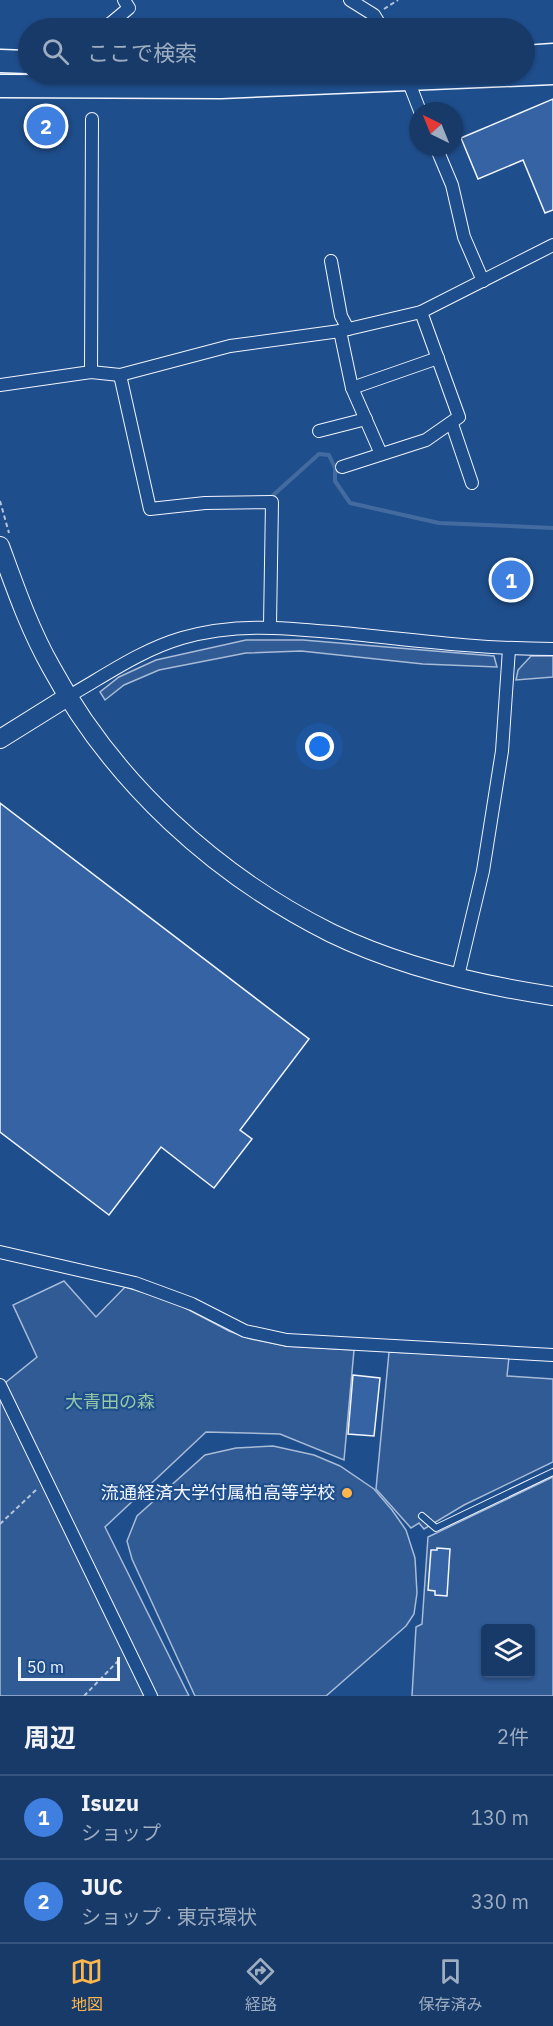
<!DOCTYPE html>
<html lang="ja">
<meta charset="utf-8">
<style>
body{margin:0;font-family:"IBM Plex Sans","Noto Sans JP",sans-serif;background:#244571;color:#f1f3f6}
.controls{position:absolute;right:18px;bottom:18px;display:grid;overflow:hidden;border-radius:6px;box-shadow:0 2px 4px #0004}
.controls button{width:54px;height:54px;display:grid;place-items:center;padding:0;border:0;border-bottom:2px solid #36547d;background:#173a69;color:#f1f3f6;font:30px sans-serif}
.compass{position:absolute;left:409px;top:102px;width:54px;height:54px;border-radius:50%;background:#173a69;box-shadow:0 2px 4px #0004;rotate:317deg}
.scale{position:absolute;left:18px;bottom:15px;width:102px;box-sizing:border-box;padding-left:6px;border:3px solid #f2f6ff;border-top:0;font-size:16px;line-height:21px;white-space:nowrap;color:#f2f6ff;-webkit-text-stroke:4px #1f4e8c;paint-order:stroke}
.you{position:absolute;left:320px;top:747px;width:21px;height:21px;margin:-15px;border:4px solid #fff;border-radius:50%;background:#1a73e8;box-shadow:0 0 0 9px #1a73e833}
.badge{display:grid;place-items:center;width:39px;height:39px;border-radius:50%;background:#ffb74d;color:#fff;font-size:20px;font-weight:700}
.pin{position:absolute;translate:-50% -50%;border:3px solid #fff;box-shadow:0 2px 6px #0006}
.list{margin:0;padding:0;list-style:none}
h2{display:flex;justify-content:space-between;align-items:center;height:78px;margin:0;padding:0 24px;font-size:26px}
h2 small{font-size:20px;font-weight:400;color:#9eadc0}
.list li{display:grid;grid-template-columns:39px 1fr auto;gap:18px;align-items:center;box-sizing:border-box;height:84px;padding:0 24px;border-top:2px solid #36547d}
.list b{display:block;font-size:22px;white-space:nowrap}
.list p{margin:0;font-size:20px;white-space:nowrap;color:#9eadc0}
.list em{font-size:20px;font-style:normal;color:#9eadc0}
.icon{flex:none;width:33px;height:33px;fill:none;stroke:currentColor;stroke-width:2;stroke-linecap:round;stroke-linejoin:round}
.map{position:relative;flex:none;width:553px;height:1696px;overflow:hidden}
.search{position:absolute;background:#173a69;box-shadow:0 2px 4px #0004;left:18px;right:18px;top:18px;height:66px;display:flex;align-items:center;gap:15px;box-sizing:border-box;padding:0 21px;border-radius:33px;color:#9eadc0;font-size:22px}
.sheet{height:246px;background:#173a69}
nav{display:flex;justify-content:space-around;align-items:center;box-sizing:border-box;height:84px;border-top:2px solid #36547d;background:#173a69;font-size:16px;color:#9eadc0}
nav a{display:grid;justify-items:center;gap:3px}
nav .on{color:#ffb74d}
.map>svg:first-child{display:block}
</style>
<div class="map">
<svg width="553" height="1696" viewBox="0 0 553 1696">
<rect width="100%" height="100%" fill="#1f4e8c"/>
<!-- built -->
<g fill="#305b95" stroke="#a8bbd7" stroke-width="1.5" fill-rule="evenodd">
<path d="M246 640H303L494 656 497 667 423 664 301 651 246 653 159 670 124 685 105 700 100 692 119 677 156 660Z"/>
<path d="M531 656H553V677L516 680 518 670Z"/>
<path d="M64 1281 96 1317 125 1287 172 1301 229 1331 251 1339 286 1346 354 1350 344 1460 280 1434 206 1432 105 1527 189 1696H0V1387L37 1357 13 1305Z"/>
<path d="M389 1352 509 1357 507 1376 553 1379V1462L464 1505 424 1529 419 1523 411 1528 376 1489Z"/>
<path d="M273 1446 314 1455 340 1466 374 1489 392 1510 406 1530 415 1558 417 1593 414 1614 406 1626 326 1696H195L132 1559 127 1541 137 1516 205 1455 236 1448Z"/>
<path d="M553 1477V1696H412L416 1627 422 1624 428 1537ZM486 1628H530V1674H486Z"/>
</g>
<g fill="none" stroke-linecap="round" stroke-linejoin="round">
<!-- stream -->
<path stroke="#446ba0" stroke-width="4" d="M270 498 319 454 329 455 335 468V481L350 503 439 523 553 528"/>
</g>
<!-- building -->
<g fill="#3563a3" stroke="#f2f6ff" stroke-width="1.5">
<path d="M553 99V210L545 213 523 160 478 179 461 138Z"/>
<path d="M0 803 309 1039 240 1130 252 1139 214 1188 161 1147 109 1215 0 1132Z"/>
<path d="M353 1375 380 1378 374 1436 348 1434Z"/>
<path d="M437 1548 450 1549 447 1596 435 1595V1591L428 1590 431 1550H437Z"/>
</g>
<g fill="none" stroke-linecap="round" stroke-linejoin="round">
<!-- lane casing -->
<g stroke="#f2f6ff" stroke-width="8">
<path id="lane" d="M422 1516 436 1528 553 1472"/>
</g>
<!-- street casing -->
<g stroke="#f2f6ff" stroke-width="14">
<g id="street">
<path d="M350 0 374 15 382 28"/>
<path d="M105 28 129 8 124 0"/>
<path d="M406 75 420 111"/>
<path d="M436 147 452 185 464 237 483 281"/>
<path d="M331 261 341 316 348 329"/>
<path d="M340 331 352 388 381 454"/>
<path d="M91 372 92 119"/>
<path d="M120 375 150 509 205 503 272 502 270 625"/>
<path d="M0 385 91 372 120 375 230 346 340 331 421 312 553 245"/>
<path d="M352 388 438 358"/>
<path d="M452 424 472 483"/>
<path d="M319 431 366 419"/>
<path d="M342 467 426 440 459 417 421 312"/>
<path d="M69 696C106 675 141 650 182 638 241 621 294 629 353 634 420 641 486 649 553 649"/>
<path d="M458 976 483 871 502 751 509 649"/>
<path d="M0 1252 135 1283 192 1304 245 1331 287 1340 553 1355"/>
<path d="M0 1385 151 1696"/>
</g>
</g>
<!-- secondary casing -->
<g stroke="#f2f6ff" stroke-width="20">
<g id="secondary">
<path d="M0 546C15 587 29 628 51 667 113 782 215 875 331 933 399 966 479 985 553 996"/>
<path d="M0 739 69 696"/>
</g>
</g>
<!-- highway casing -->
<g stroke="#f2f6ff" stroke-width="25">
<g id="highway">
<path d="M524 57 553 55"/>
<path d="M0 61 28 62"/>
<path d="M0 86 221 87 553 73"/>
</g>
</g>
<!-- path -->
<g stroke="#b3c4dc" stroke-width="2" stroke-dasharray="4.5 3" stroke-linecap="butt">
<path d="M384 9 398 0"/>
<path d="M0 501 9 533"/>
<path d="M0 1524 36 1490"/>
<path d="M84 1696 120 1659"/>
</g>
<!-- lane -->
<use href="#lane" stroke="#1f4e8c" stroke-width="6"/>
<!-- street -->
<use href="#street" stroke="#1f4e8c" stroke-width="12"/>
<!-- secondary -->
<use href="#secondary" stroke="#1f4e8c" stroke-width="18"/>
<!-- highway -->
<use href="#highway" stroke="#1f4e8c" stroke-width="22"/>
</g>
<!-- markers -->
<circle fill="#ffb74d" stroke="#1f4e8c" stroke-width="2" cx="347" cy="1493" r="6"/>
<g text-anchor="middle" stroke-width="4.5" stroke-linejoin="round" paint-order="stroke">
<!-- park labels -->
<g font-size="18" fill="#97c8a6" stroke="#1f4e8c">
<text x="110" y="1408">大青田の森</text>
</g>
<!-- poi labels -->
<g font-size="18" fill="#f2f6ff" stroke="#1f4e8c" text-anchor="end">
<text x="335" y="1499">流通経済大学付属柏高等学校</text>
</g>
</g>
</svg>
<div class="controls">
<button><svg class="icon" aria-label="layers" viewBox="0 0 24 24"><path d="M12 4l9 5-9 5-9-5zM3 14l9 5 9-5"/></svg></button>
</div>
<svg class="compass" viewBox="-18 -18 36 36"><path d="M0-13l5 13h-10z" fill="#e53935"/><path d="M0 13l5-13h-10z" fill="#9eadc0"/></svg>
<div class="scale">50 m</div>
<div class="you"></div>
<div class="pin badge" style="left:511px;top:580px;background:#3f7fe0">1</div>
<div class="pin badge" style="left:46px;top:126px;background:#3f7fe0">2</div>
<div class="search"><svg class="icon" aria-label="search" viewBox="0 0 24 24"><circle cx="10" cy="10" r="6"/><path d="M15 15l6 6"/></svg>ここで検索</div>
</div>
<section class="sheet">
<h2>周辺<small>2件</small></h2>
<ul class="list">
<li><span class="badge" style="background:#3f7fe0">1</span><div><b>Isuzu</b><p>ショップ</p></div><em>130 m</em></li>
<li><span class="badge" style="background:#3f7fe0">2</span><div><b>JUC</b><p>ショップ · 東京環状</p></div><em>330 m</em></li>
</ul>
</section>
<nav>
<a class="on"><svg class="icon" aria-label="map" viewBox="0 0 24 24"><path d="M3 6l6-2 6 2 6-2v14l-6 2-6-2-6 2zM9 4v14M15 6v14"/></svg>地図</a>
<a><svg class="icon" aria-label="directions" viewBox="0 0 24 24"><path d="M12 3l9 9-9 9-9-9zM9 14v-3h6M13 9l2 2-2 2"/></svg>経路</a>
<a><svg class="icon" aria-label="saved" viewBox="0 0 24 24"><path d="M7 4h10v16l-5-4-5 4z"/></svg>保存済み</a>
</nav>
